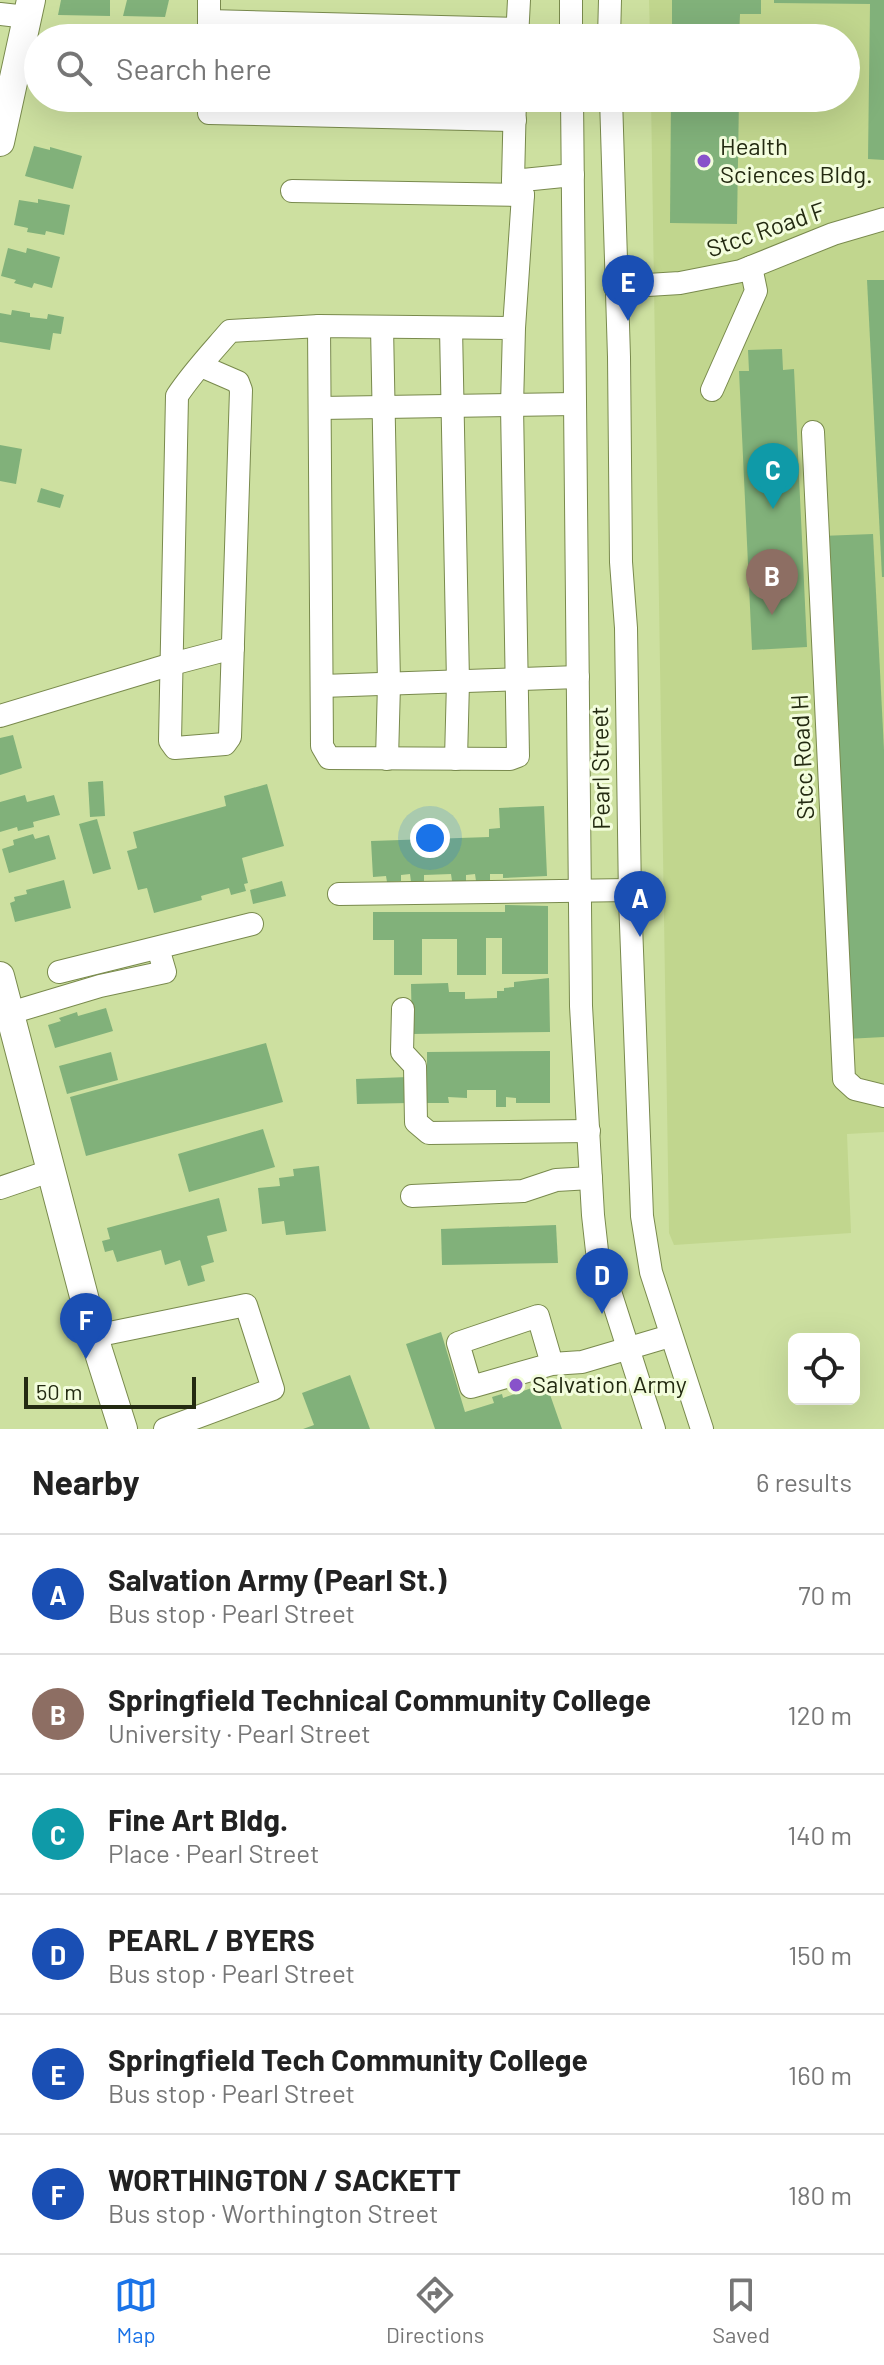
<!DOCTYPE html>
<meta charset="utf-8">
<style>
body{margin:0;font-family:Barlow,sans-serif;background:#f2f2f2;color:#222}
.controls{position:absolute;right:24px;bottom:24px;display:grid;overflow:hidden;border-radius:12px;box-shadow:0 8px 32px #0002}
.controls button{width:72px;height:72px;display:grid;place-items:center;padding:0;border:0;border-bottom:2px solid #e0e0e0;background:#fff;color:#222;font:40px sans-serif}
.scale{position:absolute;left:24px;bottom:20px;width:172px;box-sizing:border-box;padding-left:8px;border:4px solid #232a11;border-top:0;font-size:22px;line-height:28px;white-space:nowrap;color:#232a11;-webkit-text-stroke:6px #f3fddd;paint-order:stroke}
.you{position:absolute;left:430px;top:838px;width:28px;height:28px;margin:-20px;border:6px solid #fff;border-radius:50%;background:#1a73e8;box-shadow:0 0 0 12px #1a73e833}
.badge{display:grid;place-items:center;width:52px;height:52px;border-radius:50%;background:#1a73e8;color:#fff;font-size:26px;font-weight:700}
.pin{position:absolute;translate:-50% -66px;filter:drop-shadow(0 2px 4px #0008)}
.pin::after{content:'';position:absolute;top:42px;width:28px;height:24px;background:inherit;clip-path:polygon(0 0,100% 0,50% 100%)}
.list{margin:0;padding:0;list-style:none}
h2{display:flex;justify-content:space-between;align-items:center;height:104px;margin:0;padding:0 32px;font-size:34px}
h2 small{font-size:26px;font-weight:400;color:#767676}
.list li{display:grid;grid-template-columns:52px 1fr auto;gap:24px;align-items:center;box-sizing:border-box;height:120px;padding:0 32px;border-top:2px solid #e0e0e0}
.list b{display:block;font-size:30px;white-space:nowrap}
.list p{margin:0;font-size:26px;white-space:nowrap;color:#767676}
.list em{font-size:26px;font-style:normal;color:#767676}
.icon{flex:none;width:44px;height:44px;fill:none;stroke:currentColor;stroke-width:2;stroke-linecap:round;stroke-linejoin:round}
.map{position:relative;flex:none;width:884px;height:1429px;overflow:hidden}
.search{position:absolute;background:#fff;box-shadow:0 8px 32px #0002;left:24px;right:24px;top:24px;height:88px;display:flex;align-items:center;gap:20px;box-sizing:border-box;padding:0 28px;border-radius:44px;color:#767676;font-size:30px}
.sheet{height:824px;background:#fff}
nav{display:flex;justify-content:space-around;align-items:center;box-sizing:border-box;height:112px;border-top:2px solid #e0e0e0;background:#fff;font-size:22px;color:#767676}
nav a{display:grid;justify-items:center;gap:4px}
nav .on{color:#1a73e8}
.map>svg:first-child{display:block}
</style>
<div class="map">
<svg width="884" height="1429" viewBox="0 0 884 1429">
<rect width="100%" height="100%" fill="#cde0a0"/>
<!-- built -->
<path fill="#c1d68e" d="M649 0H884V1132L847 1134 851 1233 674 1245 669 1233 651 98H846V38H650Z"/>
<!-- building -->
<g fill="#81b17a">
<path d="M61 0H110V16L58 15Z"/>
<path d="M127 0H169L165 17 123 16Z"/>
<path d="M672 0H761V14H740L739 38H672Z"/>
<path d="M774 0H884V160L868 159 870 4 774 3Z"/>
<path d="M671 98H739L737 224 670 223Z"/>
<path d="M34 146 50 150V147L82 156 73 189 25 176Z"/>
<path d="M38 199 70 205 64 235 46 231 45 235 27 232 28 228 14 225 19 200 38 203Z"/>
<path d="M8 248 26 253 27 248 60 257 52 288 34 283 32 288 14 283 16 280 1 276Z"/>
<path d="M867 280H884V577H882Z"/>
<path d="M12 310 30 313V317L47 319 48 314 64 317 61 334 53 333 50 350 0 342V313L11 315Z"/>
<path d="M782 349 783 370 794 369 807 647 752 650 739 371H749L748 350Z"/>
<path d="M0 445 22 449 16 484 0 481Z"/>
<path d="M41 488 64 495 60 508 37 502Z"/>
<path d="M873 534 884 750V1037L846 1039 821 536Z"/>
<path d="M13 735 22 768 0 775V738Z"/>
<path d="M103 781 105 816 90 817 88 782Z"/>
<path d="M267 784 284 846 242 858 248 883 244 884 246 891 231 895 229 888 201 896 202 900 154 913 147 888 138 890 127 851 137 848 133 832 226 806 224 796Z"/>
<path d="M25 795 27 802 54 795 60 815 33 822 34 827 18 831 17 827 0 832V802Z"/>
<path d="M544 806 547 876 503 878V874H490V880L476 881 475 874 466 875V881H452L451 874 424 875V882H411L410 874 401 875V881L387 882 386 876 373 877 371 841 489 837V829L500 828 499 808Z"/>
<path d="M97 819 111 869 93 874 79 824Z"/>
<path d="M33 834 35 839 49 835 56 859 9 873 2 849 14 845 13 840Z"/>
<path d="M64 880 71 908 15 922 10 903 15 901 14 897 27 894 26 890Z"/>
<path d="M282 881 286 896 253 904 250 890Z"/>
<path d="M505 905 548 906V974H502V938H486V975H457V939H422V975H394V940H373V912H505Z"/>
<path d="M549 978 550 1032 412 1034 411 984 448 983 449 992H465V999L497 998V991H504V988L514 987V982Z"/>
<path d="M106 1008 113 1031 55 1048 48 1025 61 1021 59 1018 77 1012 78 1016Z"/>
<path d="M266 1043 283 1102 86 1156 70 1097Z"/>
<path d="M550 1051V1103H516V1098L506 1097V1107H496V1090H467V1098L448 1097 449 1103H427V1052Z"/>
<path d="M111 1052 118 1080 67 1094 59 1066Z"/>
<path d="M408 1077 409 1103 357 1104 356 1079Z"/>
<path d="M263 1129 275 1167 189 1192 178 1154Z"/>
<path d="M319 1166 326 1231 286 1235 284 1221 262 1224 258 1188 280 1186 279 1178 294 1176 293 1169Z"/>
<path d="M219 1198 227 1231 207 1236 214 1262 201 1266 205 1281 188 1286 180 1260 165 1265 161 1250 117 1262 113 1250 105 1252 102 1241 110 1239 107 1228Z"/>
<path d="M556 1225 558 1263 442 1265 441 1229Z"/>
<path d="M441 1332 465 1412 494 1403 492 1397 502 1394 503 1398 546 1383 562 1429H435L406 1344Z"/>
<path d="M350 1375 370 1429H303L314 1425 302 1393Z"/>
</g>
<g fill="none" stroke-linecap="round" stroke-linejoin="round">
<!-- minor casing -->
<g stroke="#798a4d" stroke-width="24">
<g id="minor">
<path d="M571 0V38"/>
<path d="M0 14 27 17"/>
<path d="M209 21 517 29"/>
<path d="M209 38V0"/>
<path d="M517 38 519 0"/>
<path d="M609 38 610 0"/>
<path d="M209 98V113L515 120"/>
<path d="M572 98 581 1006 593 1215 597 1251 654 1429"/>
<path d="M611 98 619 357 621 562 626 628 630 898 642 1216 651 1272 702 1429"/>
<path d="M513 181 573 175"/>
<path d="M292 191 523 195"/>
<path d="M615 287 680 283 741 271 833 234 884 219"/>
<path d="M382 327 389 684 387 759"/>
<path d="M451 328 458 682 456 759"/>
<path d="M514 328 319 326 322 746 329 758 510 759 518 756 512 406 514 328 523 195 513 181 515 98"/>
<path d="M201 366 238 382 241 390 230 737 225 744 175 748 170 741 177 396C192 373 212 352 230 331L319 326"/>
<path d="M712 390 756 291 751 267"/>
<path d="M320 408 575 404"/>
<path d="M813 432 844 1079 855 1089 884 1096"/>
<path d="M322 686 578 677"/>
<path d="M0 716 172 664 233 648"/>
<path d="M339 894 630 890"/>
<path d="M59 972 252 924"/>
<path d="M403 1009 402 1052 415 1066 416 1122 429 1133 589 1131"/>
<path d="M10 1013 100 986 165 972 158 948"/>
<path d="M0 1188 50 1171"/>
<path d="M412 1196 523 1191 556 1180 591 1178"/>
<path d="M95 1336 246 1305 273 1389 165 1429"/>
<path d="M552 1364 538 1316 458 1343 471 1387 552 1364 582 1362 670 1336"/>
</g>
</g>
<!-- major casing -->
<g stroke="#798a4d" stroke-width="30">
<g id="major">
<path d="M0 142 31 0"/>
<path d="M0 976 98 1350 123 1429"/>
</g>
</g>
<!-- minor -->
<use href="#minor" stroke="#fff" stroke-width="22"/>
<!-- major -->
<use href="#major" stroke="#fff" stroke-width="28"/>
</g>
<!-- markers -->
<g fill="#8852ca" stroke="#f3fddd" stroke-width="3">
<circle cx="704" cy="161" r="8"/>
<circle cx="516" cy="1385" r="8"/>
</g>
<g text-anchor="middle" stroke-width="6" stroke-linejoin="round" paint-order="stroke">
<!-- poi labels -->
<g font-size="24" fill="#232a11" stroke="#f3fddd" text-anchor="start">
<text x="720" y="155">Health<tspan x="720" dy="28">Sciences Bldg.</tspan></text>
<text x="532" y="1393">Salvation Army</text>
</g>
<!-- street labels -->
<g font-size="24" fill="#232a11" stroke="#f3fddd">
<text transform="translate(766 230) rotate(-19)" y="8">Stcc Road F</text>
<text transform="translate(803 757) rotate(-93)" y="8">Stcc Road H</text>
<text transform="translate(601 768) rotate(-91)" y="8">Pearl Street</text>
</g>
</g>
</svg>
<div class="controls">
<button><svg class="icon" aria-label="locate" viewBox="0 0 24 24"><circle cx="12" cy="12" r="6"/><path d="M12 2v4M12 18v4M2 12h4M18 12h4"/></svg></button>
</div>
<div class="scale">50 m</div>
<div class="you"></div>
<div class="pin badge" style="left:640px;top:937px;background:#1a4fb4">A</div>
<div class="pin badge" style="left:772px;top:615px;background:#8d6e63">B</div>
<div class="pin badge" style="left:773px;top:509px;background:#0f9aa8">C</div>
<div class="pin badge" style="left:602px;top:1314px;background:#1a4fb4">D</div>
<div class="pin badge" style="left:628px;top:321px;background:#1a4fb4">E</div>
<div class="pin badge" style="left:86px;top:1359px;background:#1a4fb4">F</div>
<div class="search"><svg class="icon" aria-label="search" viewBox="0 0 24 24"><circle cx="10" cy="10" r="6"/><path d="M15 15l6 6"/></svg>Search here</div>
</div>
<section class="sheet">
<h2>Nearby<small>6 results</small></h2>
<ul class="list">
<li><span class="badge" style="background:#1a4fb4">A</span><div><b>Salvation Army (Pearl St.)</b><p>Bus stop · Pearl Street</p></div><em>70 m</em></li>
<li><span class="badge" style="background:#8d6e63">B</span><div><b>Springfield Technical Community College</b><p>University · Pearl Street</p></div><em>120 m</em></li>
<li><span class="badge" style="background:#0f9aa8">C</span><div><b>Fine Art Bldg.</b><p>Place · Pearl Street</p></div><em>140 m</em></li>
<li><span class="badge" style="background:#1a4fb4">D</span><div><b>PEARL / BYERS</b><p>Bus stop · Pearl Street</p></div><em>150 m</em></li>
<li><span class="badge" style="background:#1a4fb4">E</span><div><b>Springfield Tech Community College</b><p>Bus stop · Pearl Street</p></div><em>160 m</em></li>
<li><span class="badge" style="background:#1a4fb4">F</span><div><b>WORTHINGTON / SACKETT</b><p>Bus stop · Worthington Street</p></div><em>180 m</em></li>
</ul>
</section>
<nav>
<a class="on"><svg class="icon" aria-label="map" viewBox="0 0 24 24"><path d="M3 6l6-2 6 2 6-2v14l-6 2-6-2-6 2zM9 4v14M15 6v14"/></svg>Map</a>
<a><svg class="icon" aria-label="directions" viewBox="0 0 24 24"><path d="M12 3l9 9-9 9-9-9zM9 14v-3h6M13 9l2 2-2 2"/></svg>Directions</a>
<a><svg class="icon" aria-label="saved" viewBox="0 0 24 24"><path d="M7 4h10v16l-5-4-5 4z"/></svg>Saved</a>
</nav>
